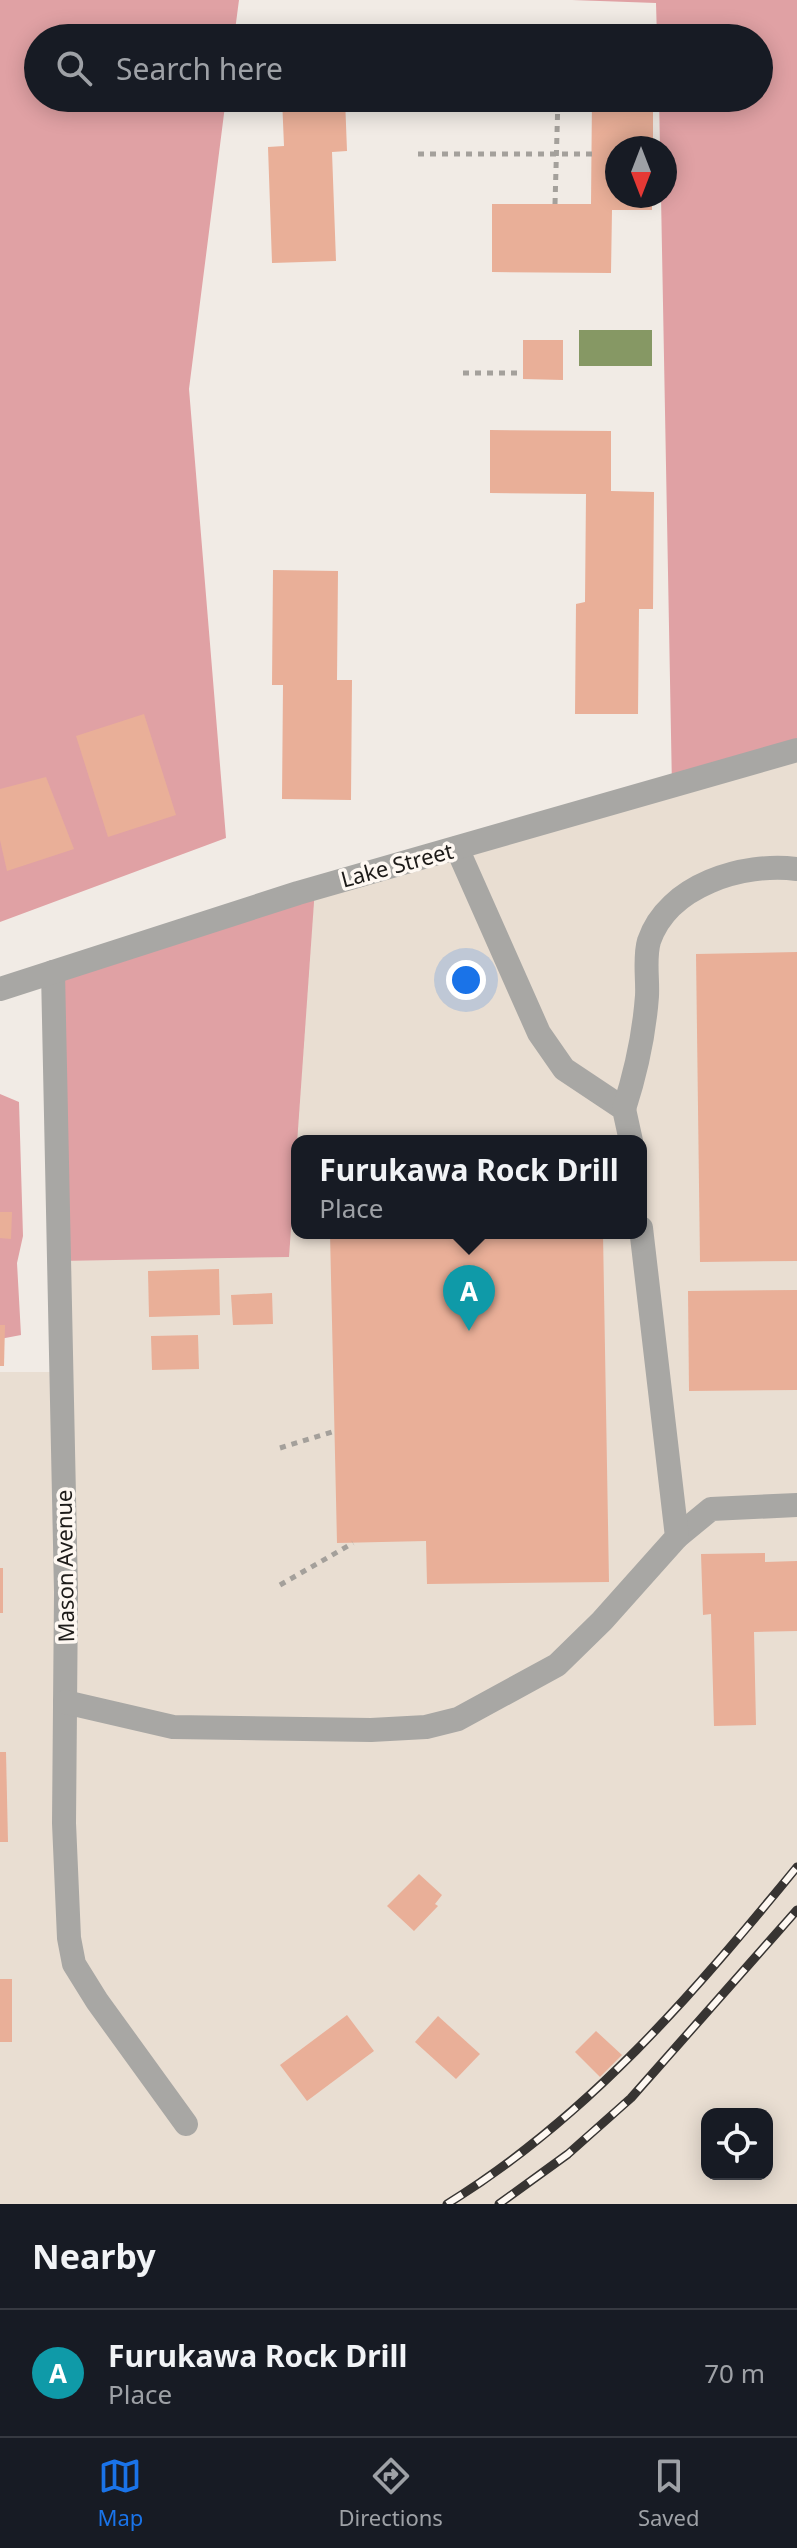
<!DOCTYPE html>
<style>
body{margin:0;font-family:"Noto Sans",sans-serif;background:#242831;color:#f1f3f6}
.controls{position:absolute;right:24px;bottom:24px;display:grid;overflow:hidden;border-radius:16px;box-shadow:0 4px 20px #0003}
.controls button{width:72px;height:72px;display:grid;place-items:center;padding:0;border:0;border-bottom:2px solid #363941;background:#171b24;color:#f1f3f6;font:40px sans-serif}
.compass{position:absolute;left:605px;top:136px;width:72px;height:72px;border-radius:50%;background:#171b24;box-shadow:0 4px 20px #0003;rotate:180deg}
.you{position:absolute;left:466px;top:980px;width:28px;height:28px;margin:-20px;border:6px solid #fff;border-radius:50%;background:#1a73e8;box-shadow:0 0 0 12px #1a73e833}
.badge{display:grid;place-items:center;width:52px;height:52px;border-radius:50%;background:#1a73e8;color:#fff;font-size:26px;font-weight:700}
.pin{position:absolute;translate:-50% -66px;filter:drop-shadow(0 2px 4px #0008)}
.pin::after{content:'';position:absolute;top:42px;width:28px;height:24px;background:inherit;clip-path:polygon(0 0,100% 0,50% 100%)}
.popup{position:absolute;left:291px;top:1135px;width:356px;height:104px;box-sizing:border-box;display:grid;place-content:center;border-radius:16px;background:#171b24;filter:drop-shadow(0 2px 6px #0005);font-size:26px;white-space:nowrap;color:#9ea1a6}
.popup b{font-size:30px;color:#f1f3f6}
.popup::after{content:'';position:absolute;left:50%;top:100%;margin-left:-16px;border:16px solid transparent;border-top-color:#171b24}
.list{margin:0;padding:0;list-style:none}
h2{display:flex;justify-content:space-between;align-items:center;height:104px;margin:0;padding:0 32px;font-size:34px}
h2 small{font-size:26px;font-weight:400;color:#9ea1a6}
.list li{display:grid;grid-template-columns:52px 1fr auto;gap:24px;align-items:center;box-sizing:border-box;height:128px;padding:0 32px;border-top:2px solid #363941}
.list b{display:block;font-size:30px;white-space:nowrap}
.list p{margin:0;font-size:26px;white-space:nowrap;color:#9ea1a6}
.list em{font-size:26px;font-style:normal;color:#9ea1a6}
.icon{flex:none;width:44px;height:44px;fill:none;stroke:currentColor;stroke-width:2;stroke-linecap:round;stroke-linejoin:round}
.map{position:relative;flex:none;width:797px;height:2204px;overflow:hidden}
.search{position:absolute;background:#171b24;box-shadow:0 4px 20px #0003;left:24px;right:24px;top:24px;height:88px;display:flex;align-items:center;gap:20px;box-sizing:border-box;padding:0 28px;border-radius:44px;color:#9ea1a6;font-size:30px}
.sheet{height:232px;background:#171b24}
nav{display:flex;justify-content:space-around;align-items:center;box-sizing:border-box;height:112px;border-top:2px solid #363941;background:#171b24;font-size:22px;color:#9ea1a6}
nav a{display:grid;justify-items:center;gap:4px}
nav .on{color:#1a73e8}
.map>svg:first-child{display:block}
</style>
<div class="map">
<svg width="797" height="2204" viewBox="0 0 797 2204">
<rect width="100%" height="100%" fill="#f1ebe5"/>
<!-- built -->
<path fill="#e9ded2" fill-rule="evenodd" d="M797 750V2204H0V1372H61L53 972ZM297 1141H641V1233H297ZM707 2114H767V2174H707Z"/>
<!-- forest -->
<g fill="#e0a1a4">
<path d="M0 0H239L234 38H38V98H226L189 389 226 838 0 922Z"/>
<path d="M572 0H797V751L672 788 661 196H665V148H660L659 98H759V38H657L656 3Z"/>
<path d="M315 888 289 1257 59 1261 53 972Z"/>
<path d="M0 1094 19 1102 23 1236 17 1263 21 1335 0 1339Z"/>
</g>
<!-- water -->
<rect fill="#869864" x="579" y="330" width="73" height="36"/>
<!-- building -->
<g fill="#e9af98">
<path d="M497 25 613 26V38H497Z"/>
<path d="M343 31V38H280V33Z"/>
<path d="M282 98H345L347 151 332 152 336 261 272 263 268 147 284 146Z"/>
<path d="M592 98H653V148H617V196H652V210H612L611 273 492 272V204H591Z"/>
<path d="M523 340H563V380L523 379Z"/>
<path d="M490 430 611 431V491L654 492 653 609H639L638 714H575L576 604 585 602 586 494 490 493Z"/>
<path d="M273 570 338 571 337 680H352L351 800 282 799 283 685H272Z"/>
<path d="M144 714 176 815 108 837 76 736Z"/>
<path d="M46 777 74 849 7 871 0 840V789Z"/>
<path d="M797 952V1261L700 1262 696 954Z"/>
<path d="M0 1212H12L11 1239 0 1238Z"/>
<path d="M330 1233H603L609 1582 427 1584 426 1541 337 1543Z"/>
<path d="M219 1269 220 1315 149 1317 148 1271Z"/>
<path d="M797 1290V1390L689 1391 688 1291Z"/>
<path d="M272 1293 273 1324 233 1325 231 1295Z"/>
<path d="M0 1325H5L4 1366H0Z"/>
<path d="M198 1335 199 1369 152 1370 151 1336Z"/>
<path d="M765 1553V1562L797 1561V1631L754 1632 756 1725 714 1726 711 1614 703 1615 701 1554Z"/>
<rect x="0" y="1568" width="3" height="45"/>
<path d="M0 1752H6L8 1842H0Z"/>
<path d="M419 1874 442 1895 435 1904 438 1906 414 1931 387 1906Z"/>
<rect x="0" y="1979" width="12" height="63"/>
<path d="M347 2015 374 2051 307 2101 280 2065Z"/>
<path d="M438 2016 480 2054 456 2079 415 2042Z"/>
<path d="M596 2031 622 2055 600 2077 575 2052Z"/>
</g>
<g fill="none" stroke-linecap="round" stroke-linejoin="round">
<!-- path -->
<g stroke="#a4a09b" stroke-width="5" stroke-dasharray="6 6" stroke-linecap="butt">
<path d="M418 154H592"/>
<path d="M555 204 558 98"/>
<path d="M463 373H523"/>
<path d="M280 1448 335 1431"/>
<path d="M280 1585 353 1543"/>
</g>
<!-- minor -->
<g stroke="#a8a7a4" stroke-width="24">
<path d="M457 848 539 1033 564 1069 624 1109 631 1141"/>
<path d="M53 972 66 1592 64 1823 69 1938 74 1964 97 2001 186 2124"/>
<path d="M0 989 298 893 797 750"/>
<path d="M624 1109C636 1072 644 1036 647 996 648 979 644 958 649 941 668 885 743 862 797 869"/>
<path d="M677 1537 711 1509 797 1505"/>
<path d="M65 1702 173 1727 371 1730 426 1727 458 1719 557 1665 602 1621 677 1537 641 1228"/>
</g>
<!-- rail casing -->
<g stroke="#373432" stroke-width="9">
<g id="rail">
<path d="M447 2204C588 2117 693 1994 797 1867"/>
<path d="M499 2204 568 2154 631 2098 797 1910"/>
</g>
</g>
<!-- rail -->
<use href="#rail" stroke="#fef8f2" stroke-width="6" stroke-dasharray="18" stroke-linecap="butt"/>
</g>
<g text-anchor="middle" stroke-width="7" stroke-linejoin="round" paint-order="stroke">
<!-- street labels -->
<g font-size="22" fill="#1d1b19" stroke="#fef8f2">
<text transform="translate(397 865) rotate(-15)" y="8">Lake Street</text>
<text transform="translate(65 1566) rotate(-91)" y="8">Mason Avenue</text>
</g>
</g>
</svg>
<div class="controls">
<button><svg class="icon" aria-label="locate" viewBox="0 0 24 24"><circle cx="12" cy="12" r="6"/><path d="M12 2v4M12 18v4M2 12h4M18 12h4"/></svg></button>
</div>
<svg class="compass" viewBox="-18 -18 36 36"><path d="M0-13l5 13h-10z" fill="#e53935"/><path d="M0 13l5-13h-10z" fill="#9ea1a6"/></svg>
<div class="you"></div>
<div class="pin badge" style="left:469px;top:1331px;background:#0f9aa8">A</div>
<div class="popup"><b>Furukawa Rock Drill</b>Place</div>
<div class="search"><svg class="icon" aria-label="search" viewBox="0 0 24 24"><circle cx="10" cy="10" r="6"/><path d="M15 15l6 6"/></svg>Search here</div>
</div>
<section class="sheet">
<h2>Nearby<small></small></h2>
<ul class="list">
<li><span class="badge" style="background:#0f9aa8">A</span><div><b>Furukawa Rock Drill</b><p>Place</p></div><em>70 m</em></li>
</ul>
</section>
<nav>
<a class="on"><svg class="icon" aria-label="map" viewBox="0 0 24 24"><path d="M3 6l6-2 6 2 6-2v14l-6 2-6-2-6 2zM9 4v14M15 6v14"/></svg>Map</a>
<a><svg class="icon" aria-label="directions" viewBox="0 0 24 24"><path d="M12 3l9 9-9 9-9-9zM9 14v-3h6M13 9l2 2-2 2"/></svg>Directions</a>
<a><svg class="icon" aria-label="saved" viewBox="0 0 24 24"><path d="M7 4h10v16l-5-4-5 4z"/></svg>Saved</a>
</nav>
